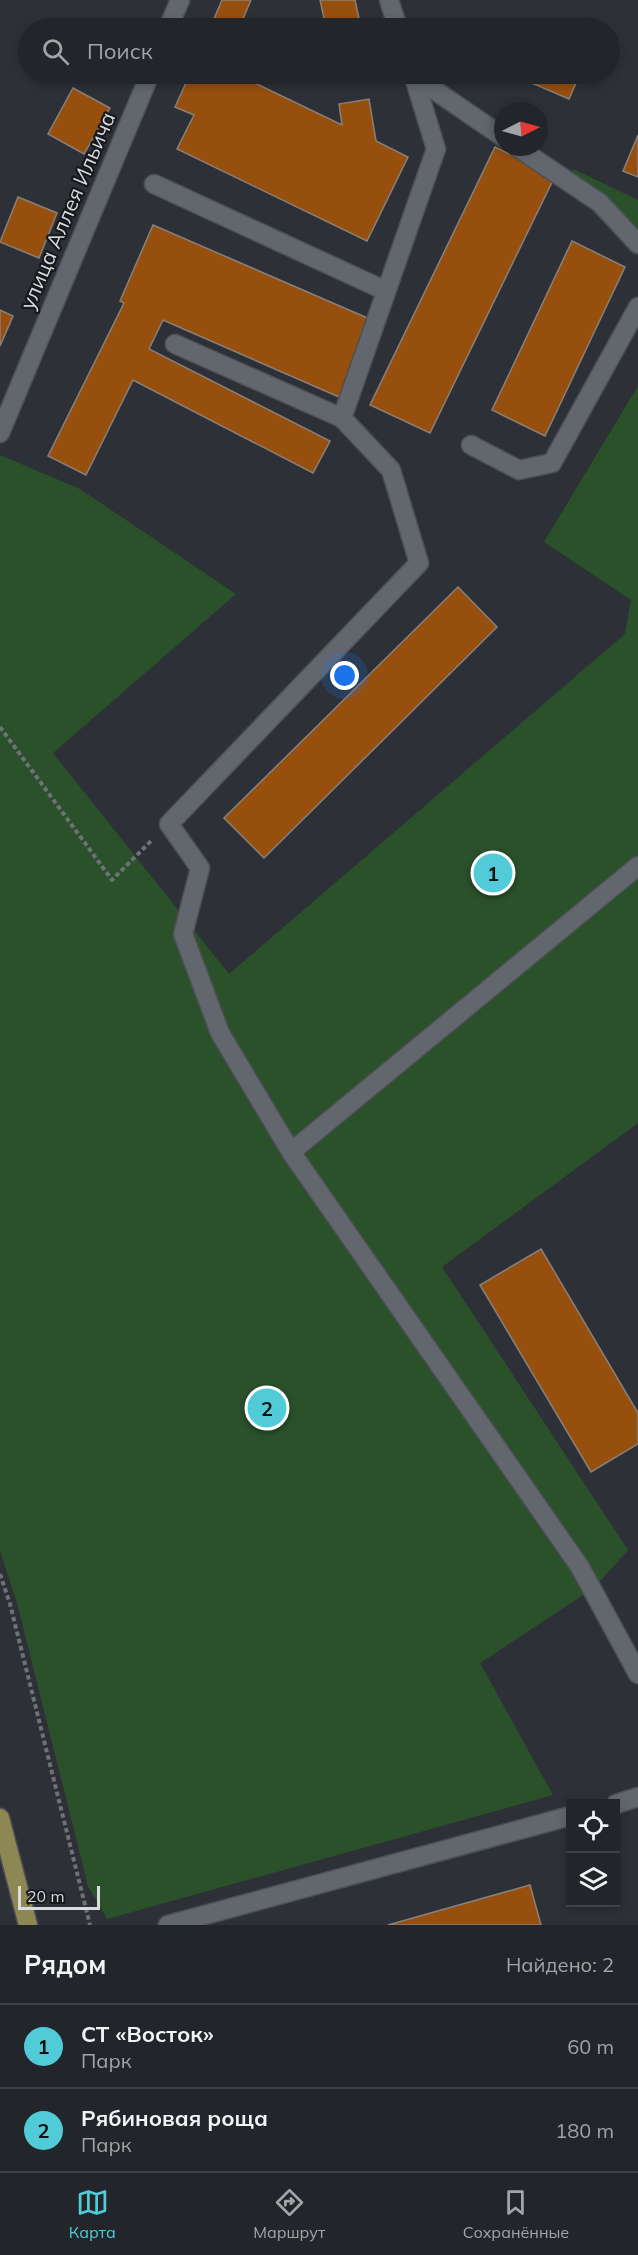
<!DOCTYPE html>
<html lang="ru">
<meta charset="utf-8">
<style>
body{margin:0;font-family:Mulish,sans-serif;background:#2a2d31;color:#f1f3f6}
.controls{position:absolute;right:18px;bottom:18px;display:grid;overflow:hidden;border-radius:0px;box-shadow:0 3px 9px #0003}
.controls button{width:54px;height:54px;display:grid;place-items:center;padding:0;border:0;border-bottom:2px solid #3f4246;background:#222529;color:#f1f3f6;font:30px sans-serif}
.compass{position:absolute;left:494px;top:102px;width:54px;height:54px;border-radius:50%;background:#222529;box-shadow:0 3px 9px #0003;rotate:84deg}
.scale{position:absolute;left:18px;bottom:15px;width:82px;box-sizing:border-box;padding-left:6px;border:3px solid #d9dbdf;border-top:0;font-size:16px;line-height:21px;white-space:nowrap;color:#d9dbdf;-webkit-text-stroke:4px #17191c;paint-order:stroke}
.you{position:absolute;left:345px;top:676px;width:21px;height:21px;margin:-15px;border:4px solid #fff;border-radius:50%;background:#1a73e8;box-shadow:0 0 0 9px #1a73e833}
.badge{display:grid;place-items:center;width:39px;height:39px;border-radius:50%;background:#52cbd9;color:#111;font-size:20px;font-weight:700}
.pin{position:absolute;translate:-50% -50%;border:3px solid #fff;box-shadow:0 2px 6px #0006}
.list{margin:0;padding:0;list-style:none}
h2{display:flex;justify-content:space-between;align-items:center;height:78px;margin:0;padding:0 24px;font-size:26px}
h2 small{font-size:20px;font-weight:400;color:#a2a5a8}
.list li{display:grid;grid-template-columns:39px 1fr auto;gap:18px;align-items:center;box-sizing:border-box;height:84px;padding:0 24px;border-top:2px solid #3f4246}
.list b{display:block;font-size:22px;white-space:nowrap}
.list p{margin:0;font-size:20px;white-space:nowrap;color:#a2a5a8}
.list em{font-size:20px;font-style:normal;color:#a2a5a8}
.icon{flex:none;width:33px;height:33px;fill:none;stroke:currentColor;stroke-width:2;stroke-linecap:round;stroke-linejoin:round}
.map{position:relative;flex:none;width:638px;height:1925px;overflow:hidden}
.search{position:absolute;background:#222529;box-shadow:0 3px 9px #0003;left:18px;right:18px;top:18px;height:66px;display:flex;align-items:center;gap:15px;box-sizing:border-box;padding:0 21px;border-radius:33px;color:#a2a5a8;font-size:22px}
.sheet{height:246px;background:#222529}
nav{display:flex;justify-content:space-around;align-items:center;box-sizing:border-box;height:84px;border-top:2px solid #3f4246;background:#222529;font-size:16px;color:#a2a5a8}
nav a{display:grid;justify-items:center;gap:3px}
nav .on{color:#52cbd9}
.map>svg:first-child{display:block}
</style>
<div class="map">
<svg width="638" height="1925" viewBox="0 0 638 1925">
<rect width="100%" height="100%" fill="#2d3137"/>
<!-- green -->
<g fill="#2b512b">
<path d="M573 169 638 200V249L575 191Z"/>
<path d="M638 386V1123L442 1267 628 1550 595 1587 480 1663 553 1795 107 1919 88 1886 17 1603 0 1551V455L80 489 236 594 53 753 229 974 625 634 631 600 544 542Z"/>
</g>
<!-- building -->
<g fill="#974f0e" stroke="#88807b" stroke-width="1.5">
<path d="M222 0H251L239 28H210Z"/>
<path d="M320 0H355L361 28H326Z"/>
<path d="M190 74H236L342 125 339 104 369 99 376 141 408 157 367 241 177 149 194 115 175 107Z"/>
<path d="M511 74H580L569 99Z"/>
<path d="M73 88 110 108 84 154 48 134Z"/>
<path d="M638 135V177L623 171Z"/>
<path d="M495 147 555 176 430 433 370 405Z"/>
<path d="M18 197 57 213 39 258 0 242Z"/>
<path d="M153 225 372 320 339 397 163 320 149 349 330 441 313 473 133 380 86 475 48 456 124 303 120 301Z"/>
<path d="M572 241 625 267 545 436 492 410Z"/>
<path d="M0 310 13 316 0 346Z"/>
<path d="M458 587 497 627 264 858 224 818Z"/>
<path d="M541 1249 638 1413V1444L591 1472 480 1285Z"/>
<path d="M530 1885 541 1925H388Z"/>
</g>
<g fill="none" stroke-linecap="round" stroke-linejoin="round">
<!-- minor casing -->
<g stroke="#4d4f55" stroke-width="21">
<g id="minor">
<path d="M389 0 398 28"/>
<path d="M168 28 180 0"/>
<path d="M413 74 436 149 342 418 391 470 419 563 169 824 200 868 183 934 220 1033 291 1152 580 1567 638 1674"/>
<path d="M414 76 503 137"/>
<path d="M517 147 600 203 638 244"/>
<path d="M154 184 386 291"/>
<path d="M175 344 342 418"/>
<path d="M0 433 150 74"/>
<path d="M471 445 519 470 552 463 638 307"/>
<path d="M291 1152 638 866"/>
<path d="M616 1804 638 1797"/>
<path d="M168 1925 570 1816"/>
</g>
</g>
<!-- major casing -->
<g stroke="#4d4f55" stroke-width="21">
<path id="major" d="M0 1818 28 1925"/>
</g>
<!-- path -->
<g stroke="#6e7176" stroke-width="4" stroke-dasharray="4.5 3" stroke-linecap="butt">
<path d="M0 727 112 880 153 839"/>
<path d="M0 1574 10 1604 90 1925"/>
</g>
<!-- minor -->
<use href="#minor" stroke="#62676e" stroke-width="18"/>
<!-- major -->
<use href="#major" stroke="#8c8753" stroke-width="18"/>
</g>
<g text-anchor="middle" stroke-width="4.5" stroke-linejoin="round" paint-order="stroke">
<!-- street labels -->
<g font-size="21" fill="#d9dbdf" stroke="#17191c">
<text transform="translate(68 211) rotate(-67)" y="7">улица Аллея Ильича</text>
</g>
</g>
</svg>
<div class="controls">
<button><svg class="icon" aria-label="locate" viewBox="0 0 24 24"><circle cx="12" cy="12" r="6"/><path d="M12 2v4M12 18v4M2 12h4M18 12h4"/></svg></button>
<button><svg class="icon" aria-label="layers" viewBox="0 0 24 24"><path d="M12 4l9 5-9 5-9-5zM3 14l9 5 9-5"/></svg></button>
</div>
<svg class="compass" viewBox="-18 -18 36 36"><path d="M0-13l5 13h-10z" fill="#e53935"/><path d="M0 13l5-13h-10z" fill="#a2a5a8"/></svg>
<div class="scale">20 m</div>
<div class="you"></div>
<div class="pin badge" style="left:493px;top:873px">1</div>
<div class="pin badge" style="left:267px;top:1408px">2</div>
<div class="search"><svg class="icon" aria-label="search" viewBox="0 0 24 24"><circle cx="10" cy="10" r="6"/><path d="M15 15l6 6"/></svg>Поиск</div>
</div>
<section class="sheet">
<h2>Рядом<small>Найдено: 2</small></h2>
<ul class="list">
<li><span class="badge">1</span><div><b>СТ «Восток»</b><p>Парк</p></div><em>60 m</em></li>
<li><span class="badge">2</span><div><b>Рябиновая роща</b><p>Парк</p></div><em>180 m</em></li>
</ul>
</section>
<nav>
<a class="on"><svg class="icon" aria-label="map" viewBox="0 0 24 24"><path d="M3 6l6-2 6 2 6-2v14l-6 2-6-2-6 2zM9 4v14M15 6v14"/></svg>Карта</a>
<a><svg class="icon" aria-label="directions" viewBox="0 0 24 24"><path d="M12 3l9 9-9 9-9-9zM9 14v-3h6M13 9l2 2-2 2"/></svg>Маршрут</a>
<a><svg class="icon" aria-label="saved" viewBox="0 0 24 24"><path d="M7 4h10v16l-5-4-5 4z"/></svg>Сохранённые</a>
</nav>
